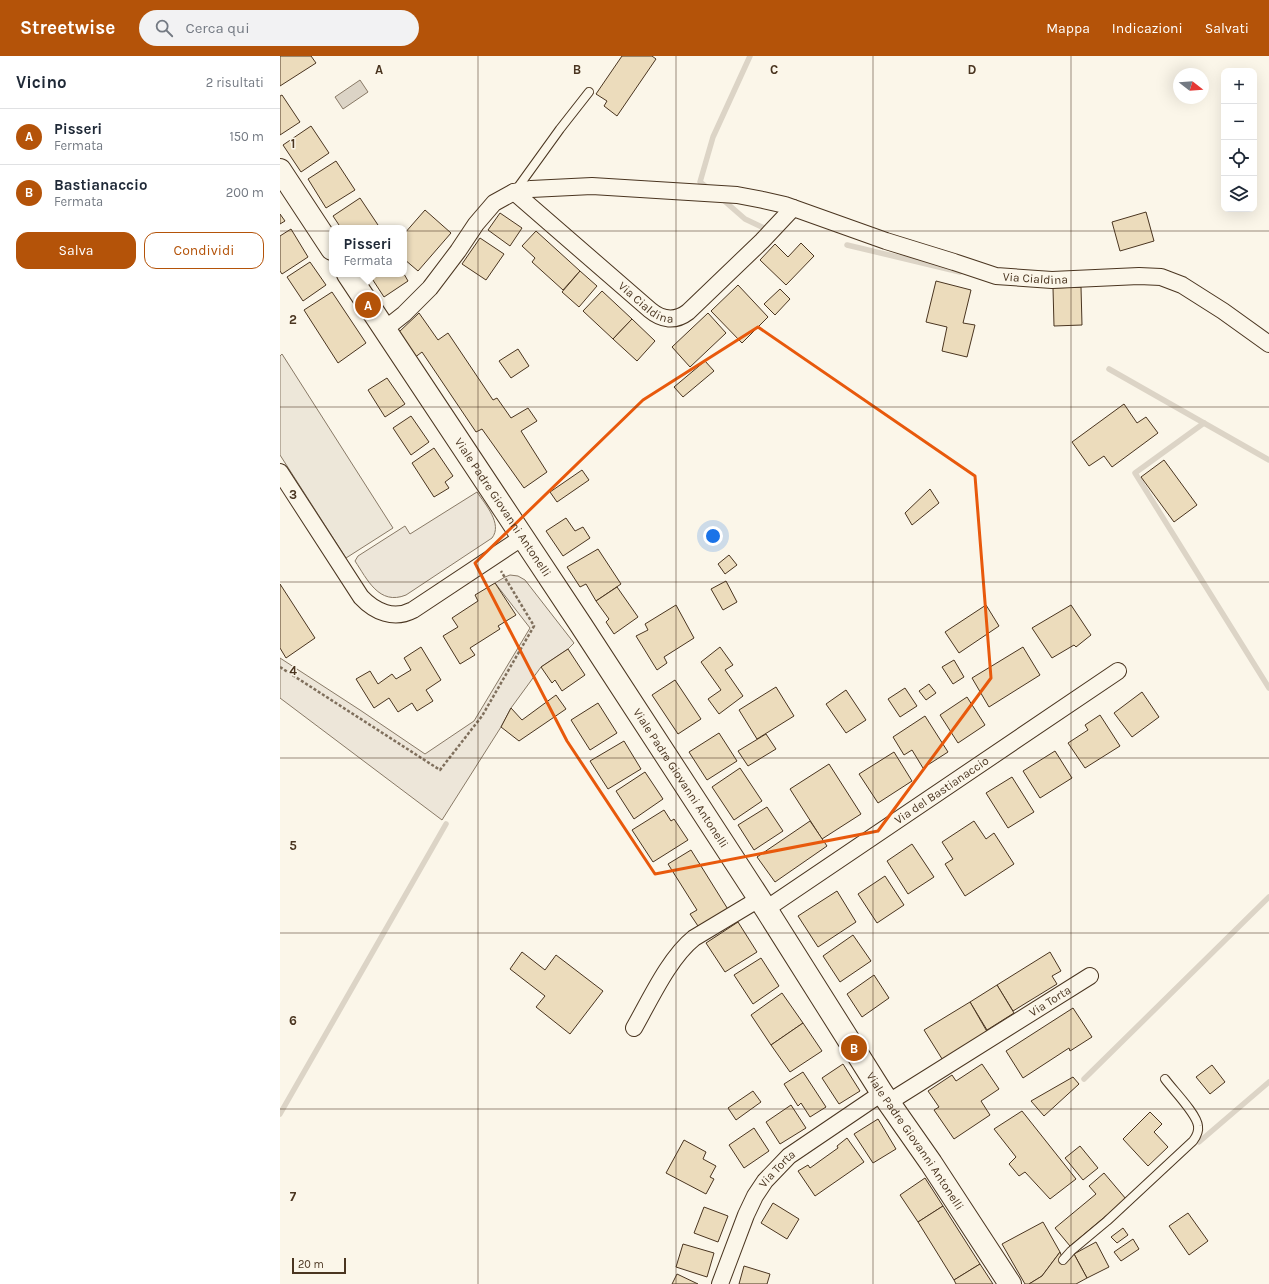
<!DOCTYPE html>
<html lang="it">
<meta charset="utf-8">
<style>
body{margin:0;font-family:Karla,sans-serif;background:#f2f2f3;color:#1f2937}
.controls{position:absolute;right:12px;top:12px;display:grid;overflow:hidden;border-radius:8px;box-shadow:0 4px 16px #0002}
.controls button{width:36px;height:36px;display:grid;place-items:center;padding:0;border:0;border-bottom:1px solid #e0e1e3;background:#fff;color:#1f2937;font:20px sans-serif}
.compass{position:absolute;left:893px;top:12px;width:36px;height:36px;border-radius:50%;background:#fff;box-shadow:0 4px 16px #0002;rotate:107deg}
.scale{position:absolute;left:12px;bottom:10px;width:54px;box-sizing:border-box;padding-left:4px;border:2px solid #4a3520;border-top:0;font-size:11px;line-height:14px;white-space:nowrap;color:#4a3520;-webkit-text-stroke:3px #fbf6e9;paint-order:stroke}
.you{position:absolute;left:433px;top:480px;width:14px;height:14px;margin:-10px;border:3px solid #fff;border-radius:50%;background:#1a73e8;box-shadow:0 0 0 6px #1a73e833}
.badge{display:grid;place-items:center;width:26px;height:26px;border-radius:50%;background:#b45309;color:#fff;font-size:13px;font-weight:700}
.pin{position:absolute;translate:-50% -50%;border:2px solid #fff;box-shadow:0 1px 4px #0006}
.popup{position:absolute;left:49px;top:169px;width:78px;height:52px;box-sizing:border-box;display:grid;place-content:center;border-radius:8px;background:#fff;filter:drop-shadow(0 1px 3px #0005);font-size:13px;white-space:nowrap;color:#747a83}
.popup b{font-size:15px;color:#1f2937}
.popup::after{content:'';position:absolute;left:50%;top:100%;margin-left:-8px;border:8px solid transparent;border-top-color:#fff}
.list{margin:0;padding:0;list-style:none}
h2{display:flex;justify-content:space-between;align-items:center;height:52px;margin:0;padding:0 16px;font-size:17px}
h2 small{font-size:13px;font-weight:400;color:#747a83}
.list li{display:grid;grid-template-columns:26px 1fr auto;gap:12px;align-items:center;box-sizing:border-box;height:56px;padding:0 16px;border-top:1px solid #e0e1e3}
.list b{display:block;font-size:15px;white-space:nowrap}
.list p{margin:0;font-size:13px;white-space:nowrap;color:#747a83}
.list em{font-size:13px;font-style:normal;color:#747a83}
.actions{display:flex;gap:8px;padding:12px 16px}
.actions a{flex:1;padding:9px 0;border:1px solid #b45309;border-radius:12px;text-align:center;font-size:14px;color:#b45309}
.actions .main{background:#b45309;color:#fff}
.icon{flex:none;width:22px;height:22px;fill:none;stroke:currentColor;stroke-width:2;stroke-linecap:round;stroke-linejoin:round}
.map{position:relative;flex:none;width:989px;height:1228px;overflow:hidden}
header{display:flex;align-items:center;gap:24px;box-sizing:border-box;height:56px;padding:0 20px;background:#b45309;color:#fff}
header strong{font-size:19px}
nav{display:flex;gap:22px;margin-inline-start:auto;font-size:14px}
.search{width:280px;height:36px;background:#f2f2f3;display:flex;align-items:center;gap:10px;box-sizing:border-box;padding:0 14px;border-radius:22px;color:#747a83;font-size:15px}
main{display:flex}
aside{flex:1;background:#fff}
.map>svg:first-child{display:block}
</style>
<header>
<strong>Streetwise</strong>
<div class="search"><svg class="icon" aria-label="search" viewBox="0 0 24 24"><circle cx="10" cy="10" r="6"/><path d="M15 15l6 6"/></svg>Cerca qui</div>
<nav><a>Mappa</a><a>Indicazioni</a><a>Salvati</a></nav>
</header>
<main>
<aside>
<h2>Vicino<small>2 risultati</small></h2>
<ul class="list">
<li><span class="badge">A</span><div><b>Pisseri</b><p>Fermata</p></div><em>150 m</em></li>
<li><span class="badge">B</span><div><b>Bastianaccio</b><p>Fermata</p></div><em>200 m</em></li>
</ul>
<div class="actions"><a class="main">Salva</a><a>Condividi</a></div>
</aside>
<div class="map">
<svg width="989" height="1228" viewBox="0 0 989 1228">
<rect width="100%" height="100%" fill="#fbf6e9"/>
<!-- green -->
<g fill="#ede6d9" stroke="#887966">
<path d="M197 436C205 448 223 468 212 482L126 539C99 550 87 523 75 505L78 500 125 470 130 478Z"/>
<path d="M230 519 238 520 245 524 294 587 288 593 261 611 231 652 221 671 162 764 0 642V602L80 654 145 698 194 665 250 572 215 527 225 521Z"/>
</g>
<!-- parking -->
<path fill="#ede7d9" stroke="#887966" d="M2 298 113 472 66 502 0 399V300Z"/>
<!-- water -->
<path fill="#dcd4c6" stroke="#887966" d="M80 24 88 36 63 53 55 41Z"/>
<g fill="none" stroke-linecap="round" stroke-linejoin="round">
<!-- stream -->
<g stroke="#dcd4c6" stroke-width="5.5">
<path d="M429 133 420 126 433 81 470 0"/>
<path d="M441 142 465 163 484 172"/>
<path d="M567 189 680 216"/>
<path d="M829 313 989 404"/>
<path d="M924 367 855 417 989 632"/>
<path d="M804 1023 989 841"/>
<path d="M0 1058 166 768"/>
<path d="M919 1086 989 1026"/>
</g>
</g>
<!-- building -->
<g fill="#ecdcbc" stroke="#4a3520">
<path d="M0 0H31L36 7 0 30Z"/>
<path d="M342 0H372L376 3 337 60 324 50 327 45 316 38Z"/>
<path d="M2 39 20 66 0 79V40Z"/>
<path d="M31 70 49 97 21 116 3 89Z"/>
<path d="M56 105 75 134 46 152 28 123Z"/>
<path d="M80 142 100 172H61L53 160Z"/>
<path d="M145 154 171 177 138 215 124 203V178Z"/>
<path d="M866 156 874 185 840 195 832 166Z"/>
<path d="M220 157 242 172 230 190 208 174Z"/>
<path d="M0 158 5 165 0 168Z"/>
<path d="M11 173 28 201 2 218 0 215V180Z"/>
<path d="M256 175 300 215 283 234 252 206 255 202 242 190Z"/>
<path d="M200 182 224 198 206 224 182 208Z"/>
<path d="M521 187 534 200 506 229 480 204 495 188 508 201Z"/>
<path d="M30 206 46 229 23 245 7 221Z"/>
<path d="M300 215 317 230 299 251 282 236Z"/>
<path d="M89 218H124L128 225 104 241Z"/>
<path d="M656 225 691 234 683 267 695 269 687 301 662 295 667 271 646 266Z"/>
<path d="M458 229 488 261 462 287 431 255Z"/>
<path d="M801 231 802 269 774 270 773 232Z"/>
<path d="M500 233 510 243 495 259 484 248Z"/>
<path d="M322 235 352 263 333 283 303 255Z"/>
<path d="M52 236 86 287 58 307 24 254Z"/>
<path d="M139 257 158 284 168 277 213 344 217 342 231 362 248 352 257 365 241 375 267 416 244 432 202 373 196 376 142 296 134 302 119 276Z"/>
<path d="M428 257 446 277 410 311 392 291Z"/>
<path d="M352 263 375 285 357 305 333 283Z"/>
<path d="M238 293 249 310 231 322 219 305Z"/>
<path d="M425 305 434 315 403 341 394 331Z"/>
<path d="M107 322 125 348 105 361 88 334Z"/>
<path d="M844 348 857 367 866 361 878 377 832 411 824 400 809 410 792 386Z"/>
<path d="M131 360 149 386 131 399 113 372Z"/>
<path d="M154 392 173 420 165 426 169 432 154 441 132 407Z"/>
<path d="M884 404 917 449 894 466 861 421Z"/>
<path d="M302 414 309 424 277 446 270 436Z"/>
<path d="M650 433 659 447 632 469 625 457Z"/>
<path d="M286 462 295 475 303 471 310 482 283 500 266 475Z"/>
<path d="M318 493 341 528 316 545 306 528 300 531 287 511Z"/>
<path d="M449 499 457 509 445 518 438 508Z"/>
<path d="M446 525 457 546 443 554 431 533Z"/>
<path d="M215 527 236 559 218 570 220 573 190 592 195 599 180 608 163 580 178 571 172 562 198 545 195 539Z"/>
<path d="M0 528 35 582 6 602 0 592Z"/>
<path d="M337 531 358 561 334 578 326 566 329 563 316 545Z"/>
<path d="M396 549 414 582 384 601 387 607 377 614 356 580 368 574 365 568Z"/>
<path d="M706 549 719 570 679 597 665 576Z"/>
<path d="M791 549 811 579 796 591 794 589 772 602 752 572Z"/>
<path d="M141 591 161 624 146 634 153 645 137 655 132 647 118 656 109 642 94 652 76 623 90 615 98 628 112 618 116 623 131 614 124 602Z"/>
<path d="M440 591 453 609 445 614 463 640 439 658 428 643 441 634 421 606Z"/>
<path d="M743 591 760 619 709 651 692 622Z"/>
<path d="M288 593 305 619 282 635 275 624 272 627 261 611Z"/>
<path d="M674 604 684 621 673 628 662 611Z"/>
<path d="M395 624 421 663 398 678 372 639Z"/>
<path d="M649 628 656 637 646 644 639 635Z"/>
<path d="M496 631 514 660 477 683 459 654Z"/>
<path d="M625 632 637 650 620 661 608 643Z"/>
<path d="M566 634 586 664 566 677 546 648Z"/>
<path d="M862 636 879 661 852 681 834 657Z"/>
<path d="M276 639 286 653 239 685 221 671 231 652 242 664Z"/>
<path d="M687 641 705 669 678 687 660 659Z"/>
<path d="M318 647 337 677 310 694 291 664Z"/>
<path d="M820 659 840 690 805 712 788 687 808 674 805 669Z"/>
<path d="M645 660 668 696 643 712 632 694 624 699 613 681Z"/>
<path d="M439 677 457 705 427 724 409 696Z"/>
<path d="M486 678 496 693 468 710 458 695Z"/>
<path d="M344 685 361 713 328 733 310 705Z"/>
<path d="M775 695 792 722 760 742 743 715Z"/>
<path d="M614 696 632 725 598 747 579 718Z"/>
<path d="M549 708 581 758 542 783 510 733Z"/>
<path d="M460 712 482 745 454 764 432 731Z"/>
<path d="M365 716 383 743 354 763 336 735Z"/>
<path d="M732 721 754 756 728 772 706 737Z"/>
<path d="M487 751 503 775 474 794 458 769Z"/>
<path d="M384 754 391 765 394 763 408 784 373 806 352 774Z"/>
<path d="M530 765 547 790 495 826 477 801Z"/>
<path d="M694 765 706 783 714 777 734 808 685 840 665 808 673 803 662 786Z"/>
<path d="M632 788 654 821 628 838 607 805Z"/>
<path d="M411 794 449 855 420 873 410 858 417 854 388 808Z"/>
<path d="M605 820 624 849 597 867 578 838Z"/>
<path d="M557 835 576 866 538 891 518 860Z"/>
<path d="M458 866 477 896 445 916 426 887Z"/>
<path d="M573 879 591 905 560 926 543 900Z"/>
<path d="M242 896 265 914 276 899 323 935 290 978 256 951 265 940 230 913Z"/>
<path d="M770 896 781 915 772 920 777 928 733 955 717 929Z"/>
<path d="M481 902 499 930 473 948 454 919Z"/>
<path d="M594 919 609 942 582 961 567 938Z"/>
<path d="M717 929 734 957 707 974 690 946Z"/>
<path d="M502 937 523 967 491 989 471 959Z"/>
<path d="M690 946 709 979 664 1006 644 974Z"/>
<path d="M793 952 812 981 790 995 789 992 743 1022 726 995Z"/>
<path d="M523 967 542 995 510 1016 491 989Z"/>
<path d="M563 1008 580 1035 559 1048 542 1022Z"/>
<path d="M702 1008 719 1033 701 1045 710 1059 674 1083 654 1054 659 1051 648 1035 672 1019 676 1025Z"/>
<path d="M932 1009 945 1026 930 1038 916 1021Z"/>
<path d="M523 1016 546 1051 530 1061 521 1047 518 1050 504 1028Z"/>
<path d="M793 1021 799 1028 764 1060 751 1045Z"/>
<path d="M473 1035 481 1046 456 1064 448 1052Z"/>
<path d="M511 1049 526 1072 500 1088 486 1066Z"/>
<path d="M742 1055 796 1123 770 1143 745 1116 739 1120 729 1108 736 1101 714 1073Z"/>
<path d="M870 1056 882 1068 874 1076 888 1091 868 1110 843 1083Z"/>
<path d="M598 1063 616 1093 593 1107 574 1078Z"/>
<path d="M474 1072 489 1095 464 1112 449 1089Z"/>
<path d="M567 1082 584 1106 535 1140 518 1115 528 1109 530 1112 558 1092 557 1090Z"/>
<path d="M404 1084 426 1096 423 1103 436 1110 430 1121 434 1123 426 1138 386 1117Z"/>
<path d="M800 1090 818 1112 803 1124 785 1102Z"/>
<path d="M824 1117 846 1143 790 1190 775 1172 816 1138 809 1130Z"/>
<path d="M645 1122 663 1150 638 1166 620 1139Z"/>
<path d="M493 1147 519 1163 507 1183 481 1167Z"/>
<path d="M663 1150 700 1208 674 1224 638 1166Z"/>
<path d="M424 1151 448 1160 438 1186 414 1177Z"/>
<path d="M908 1157 928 1185 909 1199 889 1170Z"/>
<path d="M763 1166 780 1196 762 1220 749 1228H745L722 1188Z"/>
<path d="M843 1172 848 1179 837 1187 831 1181Z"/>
<path d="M853 1183 859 1193 841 1205 834 1196Z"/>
<path d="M816 1186 829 1211 807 1222 794 1198Z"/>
<path d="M403 1188 434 1197 427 1221 396 1211Z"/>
<path d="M780 1196 783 1204 794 1198 807 1222 796 1228H749L762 1220Z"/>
<path d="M700 1208 713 1228H676L674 1224Z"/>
<path d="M464 1210 490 1218 487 1228H459Z"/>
<path d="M397 1218 418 1228H392Z"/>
</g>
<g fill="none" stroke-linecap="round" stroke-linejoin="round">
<!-- service casing -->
<g stroke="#4a3520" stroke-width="10">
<g id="service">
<path d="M236 134 280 73 309 36"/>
<path d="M783 1204 791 1195 827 1165 913 1085C916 1081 919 1076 918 1070 917 1058 893 1034 885 1023"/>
</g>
</g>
<!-- minor casing -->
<g stroke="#4a3520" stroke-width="18">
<g id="minor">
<path id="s1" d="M234 136 370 254C382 264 395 266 408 256L482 185 513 152"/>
<path id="s2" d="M105 273 124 258 150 232 178 195 196 168 214 147 234 136 251 133 312 130 457 139 483 144 505 149 606 185 674 206 716 220 772 224 859 220 881 221 902 229 943 255 989 288"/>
<path d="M0 416 81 541C95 556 114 564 133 554L243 481"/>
<path id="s3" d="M486 853 838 615"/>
<path d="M354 972C370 944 389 902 414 882L479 843"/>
<path id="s4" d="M609 1046 810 920"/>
<path id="s5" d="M440 1228 466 1159 475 1140 485 1125 509 1100 602 1037"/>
</g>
</g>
<!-- secondary casing -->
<g stroke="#4a3520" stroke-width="24">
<g id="secondary">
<path d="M0 114 52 193"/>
<path id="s6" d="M68 218 301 569 486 853 602 1037 651 1107 730 1228"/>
</g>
</g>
<!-- path -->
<path stroke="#7f6f5c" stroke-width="2.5" stroke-dasharray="3 2" stroke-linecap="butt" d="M0 611 160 714 202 660 254 570 221 515"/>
<!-- service -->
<use href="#service" stroke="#fbf6e9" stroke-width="8"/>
<!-- minor -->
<use href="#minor" stroke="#fbf6e9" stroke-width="16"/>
<!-- secondary -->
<use href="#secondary" stroke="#fbf6e9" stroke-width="22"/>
</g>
<!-- marked area -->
<path fill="none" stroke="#e8590c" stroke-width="3" stroke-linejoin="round" d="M478 271 695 420 711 622 598 775 375 818 287 685 195 507 363 344Z"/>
<!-- grid -->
<path fill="none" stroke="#4a3520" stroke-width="1" stroke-opacity="0.55" d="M198 0V1228M396 0V1228M593 0V1228M791 0V1228M0 175H989M0 351H989M0 526H989M0 702H989M0 877H989M0 1053H989"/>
<g text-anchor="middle" stroke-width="3" stroke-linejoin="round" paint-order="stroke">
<!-- street labels -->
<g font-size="12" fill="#4a3520" stroke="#fbf6e9">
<text dy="4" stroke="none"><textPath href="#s2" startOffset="725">Via Cialdina</textPath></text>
<text dy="4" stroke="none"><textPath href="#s1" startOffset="173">Via Cialdina</textPath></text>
<text dy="4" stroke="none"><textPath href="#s6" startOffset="280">Viale Padre Giovanni Antonelli</textPath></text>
<text dy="4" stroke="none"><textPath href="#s6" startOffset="604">Viale Padre Giovanni Antonelli</textPath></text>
<text dy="4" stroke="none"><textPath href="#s3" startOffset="212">Via del Bastianaccio</textPath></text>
<text dy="4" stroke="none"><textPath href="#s4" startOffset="190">Via Torta</textPath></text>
<text dy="4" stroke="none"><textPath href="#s6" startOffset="1036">Viale Padre Giovanni Antonelli</textPath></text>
<text dy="4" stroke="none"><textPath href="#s5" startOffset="130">Via Torta</textPath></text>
</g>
</g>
<g font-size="13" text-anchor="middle" font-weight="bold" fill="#4a3520" stroke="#fbf6e9" stroke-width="3" stroke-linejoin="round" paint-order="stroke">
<text x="99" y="18">A</text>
<text x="297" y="18">B</text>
<text x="494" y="18">C</text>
<text x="692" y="18">D</text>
<text x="13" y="92">1</text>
<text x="13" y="268">2</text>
<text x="13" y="443">3</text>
<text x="13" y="619">4</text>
<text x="13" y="794">5</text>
<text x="13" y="969">6</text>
<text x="13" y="1145">7</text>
</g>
</svg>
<div class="controls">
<button>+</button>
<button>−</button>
<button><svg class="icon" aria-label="locate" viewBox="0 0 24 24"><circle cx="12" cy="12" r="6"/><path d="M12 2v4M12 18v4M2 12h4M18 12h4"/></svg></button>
<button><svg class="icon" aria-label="layers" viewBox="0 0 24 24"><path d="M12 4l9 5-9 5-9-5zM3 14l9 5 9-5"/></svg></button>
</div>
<svg class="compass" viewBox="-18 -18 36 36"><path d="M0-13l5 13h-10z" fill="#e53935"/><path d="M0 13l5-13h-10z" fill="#747a83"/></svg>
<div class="scale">20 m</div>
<div class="you"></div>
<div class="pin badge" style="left:88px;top:249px">A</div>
<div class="popup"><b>Pisseri</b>Fermata</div>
<div class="pin badge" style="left:574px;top:992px">B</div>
</div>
</main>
